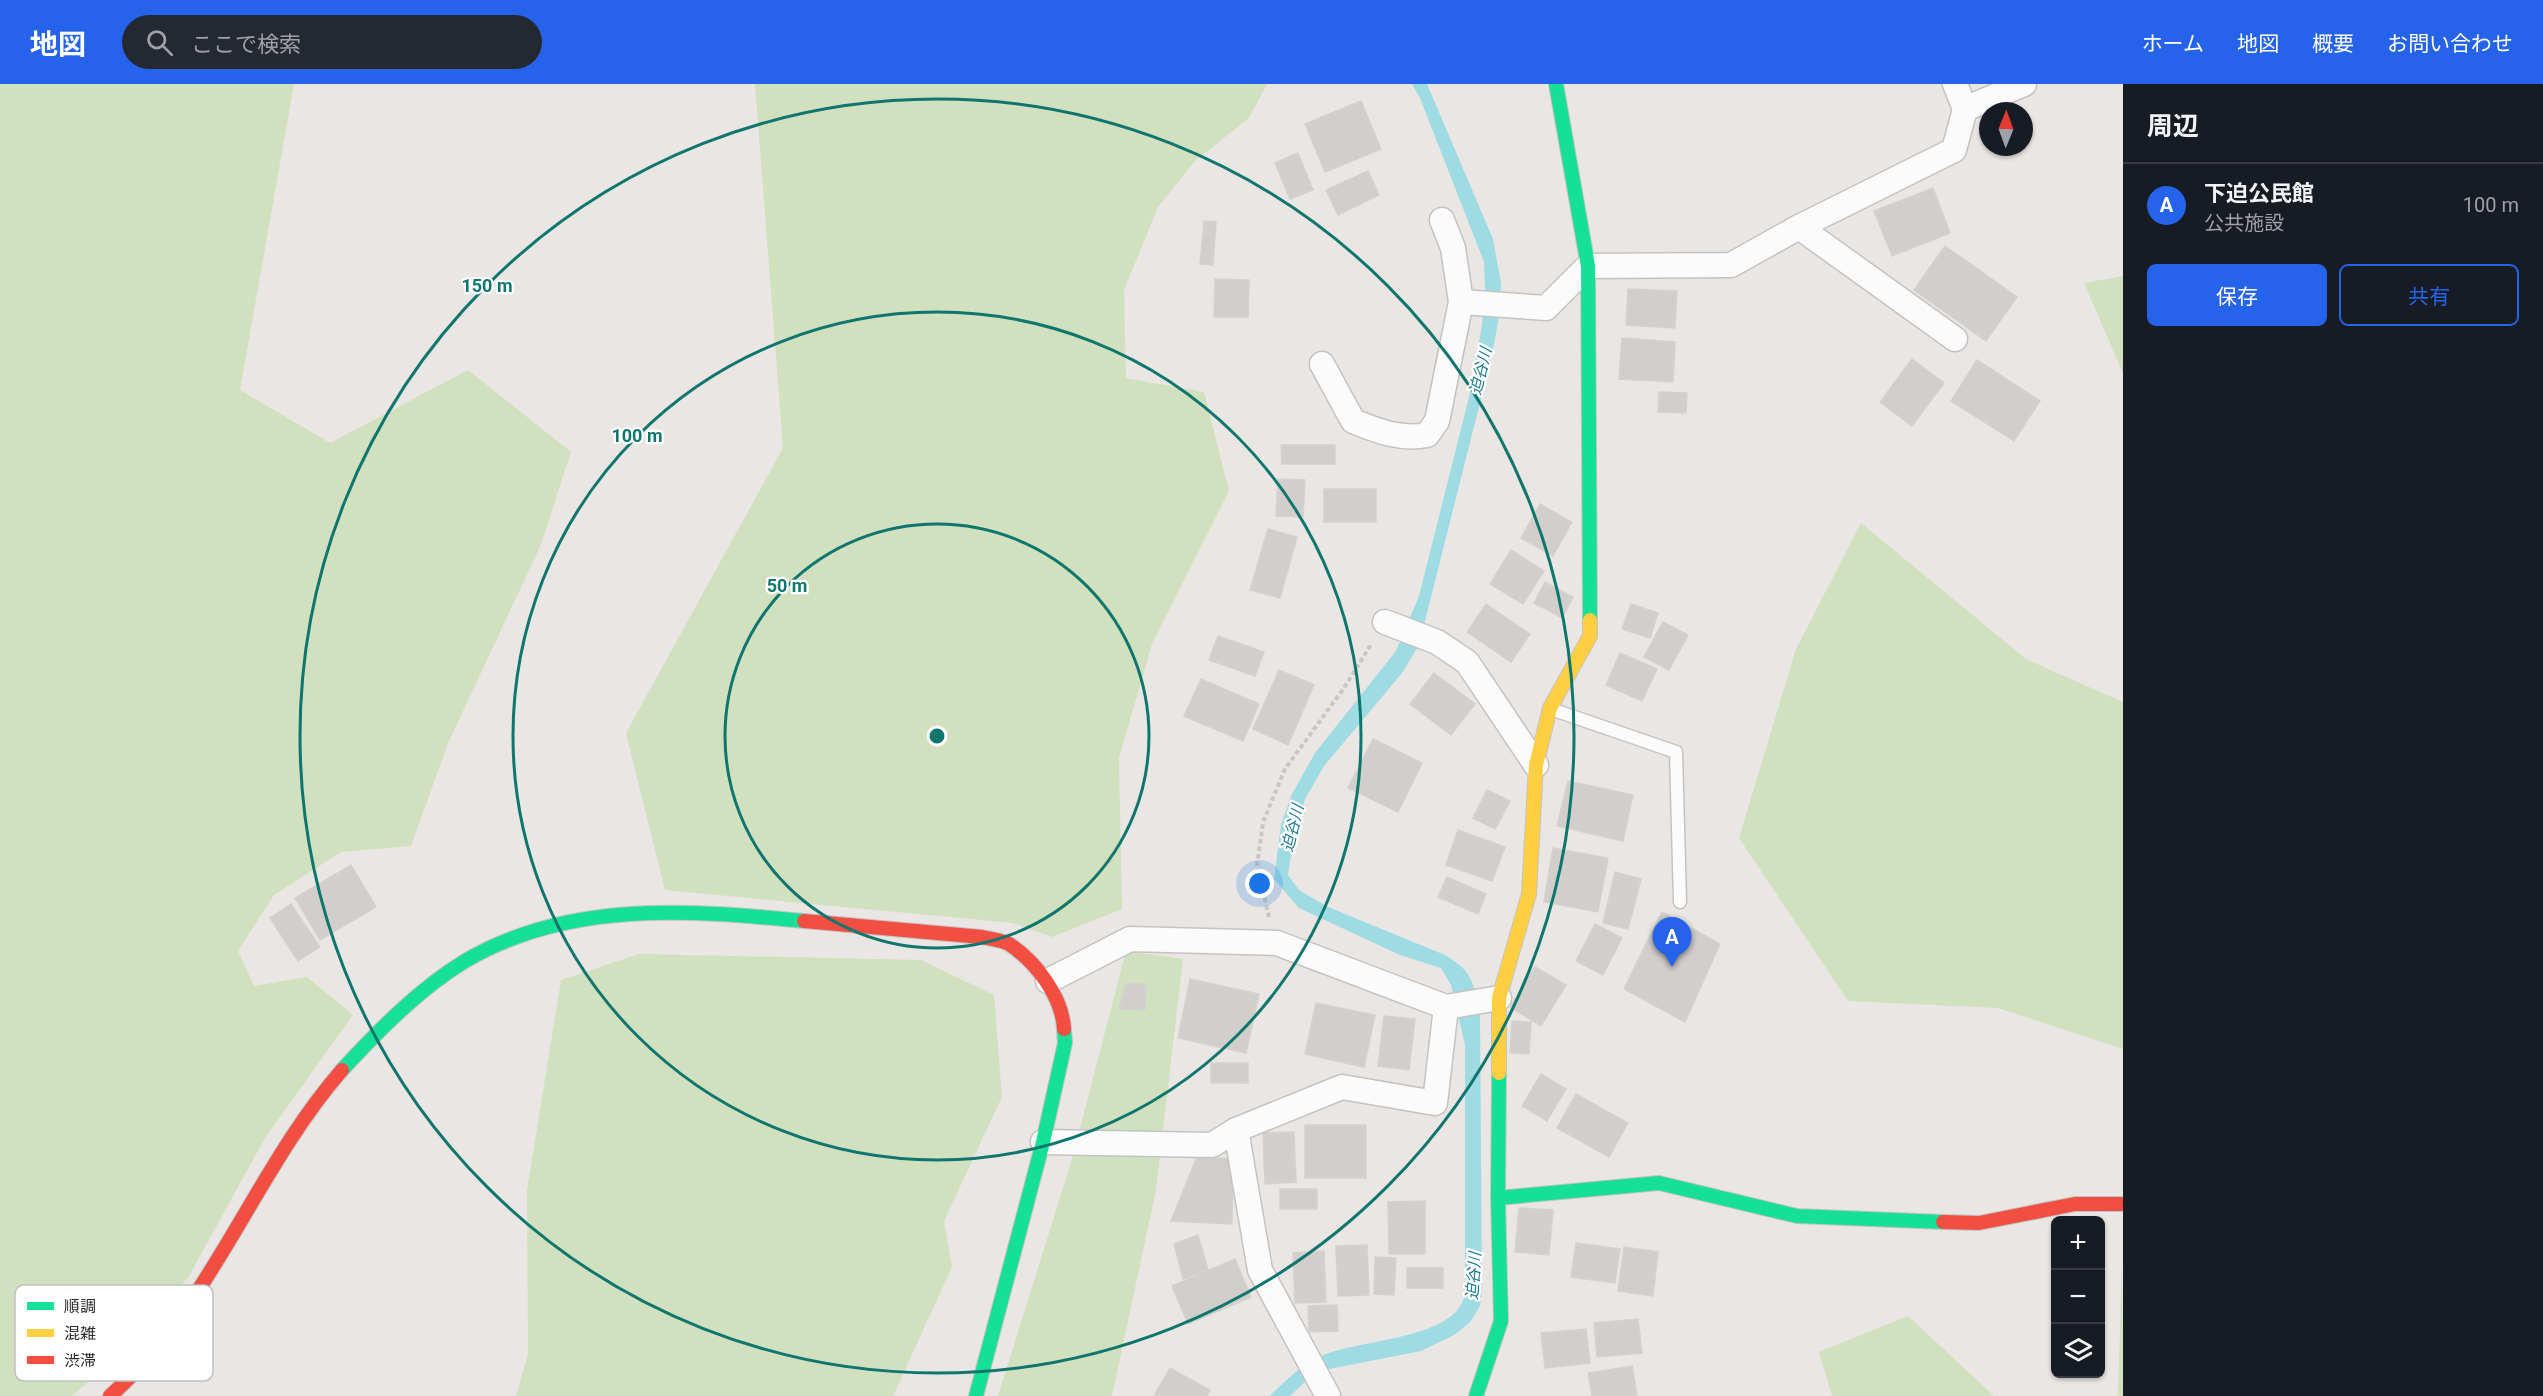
<!DOCTYPE html>
<html lang="ja">
<meta charset="utf-8">
<style>
body{margin:0;font-family:Roboto,"Noto Sans JP",sans-serif;background:#242831;color:#f1f3f6}
.controls{position:absolute;right:18px;bottom:18px;display:grid;overflow:hidden;border-radius:9px;box-shadow:0 2px 4px #0004}
.controls button{width:54px;height:54px;display:grid;place-items:center;padding:0;border:0;border-bottom:2px solid #363941;background:#171b24;color:#f1f3f6;font:30px sans-serif}
.compass{position:absolute;left:1979px;top:18px;width:54px;height:54px;border-radius:50%;background:#171b24;box-shadow:0 2px 4px #0004;rotate:1deg}
.you{position:absolute;left:1260px;top:800px;width:21px;height:21px;margin:-15px;border:4px solid #fff;border-radius:50%;background:#1a73e8;box-shadow:0 0 0 9px #1a73e833}
.badge{display:grid;place-items:center;width:39px;height:39px;border-radius:50%;background:#2563eb;color:#fff;font-size:20px;font-weight:700}
.pin{position:absolute;translate:-50% -50px;filter:drop-shadow(0 2px 3px #0008)}
.pin::after{content:'';position:absolute;top:32px;width:21px;height:18px;background:inherit;clip-path:polygon(0 0,100% 0,50% 100%)}
.list{margin:0;padding:0;list-style:none}
h2{display:flex;justify-content:space-between;align-items:center;height:78px;margin:0;padding:0 24px;font-size:26px}
h2 small{font-size:20px;font-weight:400;color:#9ea1a6}
.list li{display:grid;grid-template-columns:39px 1fr auto;gap:18px;align-items:center;box-sizing:border-box;height:84px;padding:0 24px;border-top:2px solid #363941}
.list b{display:block;font-size:22px;white-space:nowrap}
.list p{margin:0;font-size:20px;white-space:nowrap;color:#9ea1a6}
.list em{font-size:20px;font-style:normal;color:#9ea1a6}
.actions{display:flex;gap:12px;padding:18px 24px}
.actions a{flex:1;padding:14px 0;border:2px solid #2563eb;border-radius:9px;text-align:center;font-size:21px;color:#2563eb}
.actions .main{background:#2563eb;color:#fff}
.icon{flex:none;width:33px;height:33px;fill:none;stroke:currentColor;stroke-width:2;stroke-linecap:round;stroke-linejoin:round}
.map{position:relative;flex:none;width:2123px;height:1312px;overflow:hidden}
header{display:flex;align-items:center;gap:36px;box-sizing:border-box;height:84px;padding:0 30px;background:#2563eb;color:#fff}
header strong{font-size:28px}
nav{display:flex;gap:33px;margin-inline-start:auto;font-size:21px}
.search{width:420px;height:54px;background:#242831;display:flex;align-items:center;gap:15px;box-sizing:border-box;padding:0 21px;border-radius:33px;color:#9ea1a6;font-size:22px}
main{display:flex}
aside{flex:1;background:#171b24}
.map>svg:first-child{display:block}
</style>
<header>
<strong>地図</strong>
<div class="search"><svg class="icon" aria-label="search" viewBox="0 0 24 24"><circle cx="10" cy="10" r="6"/><path d="M15 15l6 6"/></svg>ここで検索</div>
<nav><a>ホーム</a><a>地図</a><a>概要</a><a>お問い合わせ</a></nav>
</header>
<main>
<div class="map">
<svg width="2123" height="1312" viewBox="0 0 2123 1312">
<rect width="100%" height="100%" fill="#e9e6e3"/>
<!-- green -->
<g fill="#d1e1bf">
<path d="M0 0H294L240 306 330 359 468 286 571 368 540 463 448 659 411 762 341 768 274 811 238 867 254 902 307 893 353 931 265 1054 189 1192 133 1259 72 1312H0Z"/>
<path d="M755 0H1267L1249 34 1195 77 1158 123 1124 206 1126 294 1204 308 1229 407 1152 560 1119 674 1122 825 1052 853 1013 839 665 806 626 649 783 364Z"/>
<path d="M2123 192V289L2084 199Z"/>
<path d="M1861 439 2026 575 2123 618V965L1998 924 1848 917 1739 754 1796 565Z"/>
<path d="M1126 867 1183 875 1156 1106 1112 1312H998L1072 1075Z"/>
<path d="M639 870 921 876 994 911 1002 1013 944 1137 952 1183 893 1312H516L528 1270 527 1106 561 896Z"/>
<path d="M2122 1176 2123 1312H2116L2118 1311Z"/>
<path d="M1908 1232 1994 1312H1832L1819 1268Z"/>
</g>
<!-- water -->
<path fill="#9edbe3" d="M1412 0H1427L1493 155 1501 199 1500 227 1492 271 1419 561 1402 589 1324 682 1305 715 1293 758 1288 791 1299 806 1328 823 1445 871C1475 889 1473 899 1480 932L1482 1203 1480 1222 1470 1238 1454 1251 1421 1267 1324 1286 1306 1297 1290 1312H1270C1285 1297 1301 1281 1321 1272 1356 1256 1444 1256 1462 1219 1464 1216 1464 1210 1465 1206V961L1451 901 1441 884 1400 871 1299 824 1274 795 1281 741 1292 710 1315 669 1396 567 1419 512 1471 305 1482 241 1485 203 1484 178 1420 14Z"/>
<!-- building -->
<g fill="#d1cecc" stroke="#d4d2cf" stroke-width="1.5">
<path d="M1361 17 1381 65 1325 88 1305 40Z"/>
<path d="M1298 69 1313 106 1290 115 1275 79Z"/>
<path d="M1368 87 1379 111 1338 131 1326 106Z"/>
<path d="M1933 104 1950 149 1892 172 1874 127Z"/>
<path d="M1204 137 1216 138 1213 181 1200 180Z"/>
<path d="M1945 162 2017 213 1986 257 1914 206Z"/>
<path d="M1215 195 1249 196 1248 233H1214Z"/>
<path d="M1628 205 1677 207 1675 244 1626 241Z"/>
<path d="M1622 254 1675 258 1673 298 1619 295Z"/>
<path d="M1912 275 1944 299 1912 342 1880 318Z"/>
<path d="M1977 276 2040 317 2014 357 1951 317Z"/>
<path d="M1659 308 1687 309 1686 329 1658 328Z"/>
<path d="M1281 361H1335V380H1282Z"/>
<path d="M1278 395 1305 396 1303 433 1276 432Z"/>
<rect x="1324" y="405" width="52" height="33"/>
<path d="M1540 420 1572 438 1553 472 1521 454Z"/>
<path d="M1268 445 1297 453 1280 514 1250 506Z"/>
<path d="M1511 466 1544 487 1523 520 1490 500Z"/>
<path d="M1545 498 1573 513 1562 534 1534 519Z"/>
<path d="M1486 520 1530 550 1511 578 1467 548Z"/>
<path d="M1631 520 1658 529 1650 554 1622 545Z"/>
<path d="M1663 538 1688 551 1669 586 1644 573Z"/>
<path d="M1218 552 1264 568 1255 592 1209 576Z"/>
<path d="M1620 569 1657 585 1642 617 1606 601Z"/>
<path d="M1279 586 1314 601 1288 661 1253 645Z"/>
<path d="M1434 589 1475 620 1451 651 1410 620Z"/>
<path d="M1201 595 1259 620 1243 657 1184 632Z"/>
<path d="M1373 655 1422 679 1398 728 1348 704Z"/>
<path d="M1568 697 1633 711 1623 757 1557 742Z"/>
<path d="M1487 706 1510 717 1495 745 1473 734Z"/>
<path d="M1458 746 1505 763 1492 797 1446 781Z"/>
<path d="M1553 764 1608 774 1598 828 1544 818Z"/>
<path d="M351 781 376 823 320 856 295 814Z"/>
<path d="M1615 788 1641 795 1628 845 1603 839Z"/>
<path d="M1447 793 1486 810 1478 830 1438 813Z"/>
<path d="M291 820 320 863 298 877 270 834Z"/>
<path d="M1662 828 1720 860 1685 938 1624 905Z"/>
<path d="M1595 840 1622 854 1603 891 1576 877Z"/>
<path d="M1535 883 1566 901 1541 942 1510 923Z"/>
<path d="M1190 895 1259 910 1246 969 1178 954Z"/>
<path d="M1126 899 1146 900 1145 926 1119 925Z"/>
<path d="M1316 919 1375 931 1364 983 1305 970Z"/>
<path d="M1384 932 1415 935 1409 986 1378 982Z"/>
<path d="M1512 937 1531 938 1529 970 1510 969Z"/>
<rect x="1211" y="979" width="37" height="20"/>
<path d="M1541 990 1566 1005 1547 1037 1522 1022Z"/>
<path d="M1576 1010 1628 1039 1609 1073 1557 1044Z"/>
<rect x="1305" y="1041" width="61" height="53"/>
<path d="M1294 1048 1296 1098 1265 1100 1263 1049Z"/>
<path d="M1197 1073 1233 1075 1232 1140 1171 1137Z"/>
<rect x="1280" y="1105" width="37" height="20"/>
<path d="M1425 1117V1170H1389L1388 1118Z"/>
<path d="M1519 1124 1553 1126 1549 1171 1515 1168Z"/>
<path d="M1198 1151 1208 1186 1183 1195 1174 1160Z"/>
<path d="M1576 1159 1620 1165 1615 1199 1571 1193Z"/>
<path d="M1367 1161 1369 1211 1338 1212 1336 1162Z"/>
<path d="M1624 1163 1658 1168 1653 1212 1618 1207Z"/>
<path d="M1324 1167 1326 1218 1295 1219 1293 1169Z"/>
<path d="M1375 1173 1396 1174 1394 1211 1374 1210Z"/>
<path d="M1235 1175 1251 1213 1188 1240 1172 1202Z"/>
<rect x="1407" y="1184" width="36" height="20"/>
<path d="M1337 1221 1338 1247 1309 1248 1308 1222Z"/>
<path d="M1638 1235 1642 1269 1597 1273 1594 1239Z"/>
<path d="M1586 1245 1590 1279 1545 1284 1541 1249Z"/>
<path d="M1632 1282 1637 1312H1592L1588 1289Z"/>
<path d="M1170 1284 1210 1306 1207 1312H1154Z"/>
</g>
<g fill="none" stroke-linecap="round" stroke-linejoin="round">
<!-- lane casing -->
<g stroke="#c4c3c3" stroke-width="15">
<path id="lane" d="M1551 625 1676 668 1680 818"/>
</g>
<!-- street casing -->
<g stroke="#c4c3c3" stroke-width="27">
<g id="street">
<path d="M1955 0 1965 25"/>
<path d="M1799 143 1955 255"/>
<path d="M1461 218 1546 224 1588 182 1731 181 1799 143 1954 66 1965 25 2024 0"/>
<path d="M1322 280 1353 337C1378 347 1399 356 1427 351L1437 337 1461 218 1453 164 1442 136"/>
<path d="M1385 538 1437 558 1467 578 1536 681"/>
<path d="M1048 897 1130 855 1277 859 1446 923 1499 914"/>
<path d="M1236 1046 1260 1186 1328 1312"/>
<path d="M1043 1058 1212 1061 1236 1046 1342 1003 1435 1019 1446 923"/>
</g>
</g>
<!-- fast casing -->
<g stroke="#c4c3c3" stroke-width="16">
<g id="fast">
<path d="M1556 0 1588 182 1590 536"/>
<path d="M342 986C378 947 419 905 465 877 569 816 689 826 804 837"/>
<path d="M1498 1114 1659 1099 1797 1132 1943 1138"/>
<path d="M976 1312 1043 1058 1065 959 1064 945"/>
<path d="M1476 1312 1501 1237 1498 1114 1499 989"/>
</g>
</g>
<!-- slow casing -->
<g stroke="#c4c3c3" stroke-width="16">
<path id="slow" d="M1499 989V914L1529 810 1536 681 1550 624 1590 552V536"/>
</g>
<!-- jam casing -->
<g stroke="#c4c3c3" stroke-width="16">
<g id="jam">
<path d="M804 837 982 853C990 855 1002 856 1009 860 1036 878 1062 912 1064 945"/>
<path d="M1943 1138 1979 1139 2075 1120H2123"/>
<path d="M110 1312C212 1222 254 1087 342 986"/>
</g>
</g>
<!-- path -->
<path stroke="#c7c7c6" stroke-width="4" stroke-dasharray="4.5 3" stroke-linecap="butt" d="M1269 833 1257 781 1263 738 1285 685 1344 604 1372 559"/>
<!-- lane -->
<use href="#lane" stroke="#fcfbfb" stroke-width="12"/>
<!-- street -->
<use href="#street" stroke="#fcfbfb" stroke-width="24"/>
<!-- fast -->
<use href="#fast" stroke="#16e098" stroke-width="14"/>
<!-- slow -->
<use href="#slow" stroke="#ffcf43" stroke-width="14"/>
<!-- jam -->
<use href="#jam" stroke="#f24e42" stroke-width="14"/>
</g>
<!-- distance rings -->
<g fill="none" stroke="#0f766e" stroke-width="3">
<circle cx="937" cy="652" r="212"/>
<circle cx="937" cy="652" r="424"/>
<circle cx="937" cy="652" r="637"/>
</g>
<g text-anchor="middle" stroke-width="4.5" stroke-linejoin="round" paint-order="stroke">
<!-- water labels -->
<g font-size="16" font-style="italic" fill="#1b7991" stroke="#fff">
<text transform="translate(1480 287) rotate(-76)" y="6">迫谷川</text>
<text transform="translate(1292 744) rotate(-76)" y="6">迫谷川</text>
<text transform="translate(1473 1192) rotate(-86)" y="6">迫谷川</text>
</g>
</g>
<!-- legend -->
<rect x="15" y="1201" width="198" height="96" rx="9" fill="#fff" stroke="#c0c0c0" stroke-width="1.5"/>
<rect x="27" y="1218" width="27" height="8" fill="#16e098"/>
<rect x="27" y="1245" width="27" height="8" fill="#ffcf43"/>
<rect x="27" y="1272" width="27" height="8" fill="#f24e42"/>
<g font-size="16" fill="#2c2c2c">
<text x="64" y="1228">順調</text>
<text x="64" y="1255">混雑</text>
<text x="64" y="1282">渋滞</text>
</g>
<circle cx="937" cy="652" r="9" fill="#0f766e" stroke="#fff" stroke-width="3"/>
<g font-size="18" text-anchor="middle" font-weight="bold" fill="#0f766e" stroke="#fff" stroke-width="4.5" stroke-linejoin="round" paint-order="stroke">
<text x="487" y="208">150 m</text>
<text x="637" y="358">100 m</text>
<text x="787" y="508">50 m</text>
</g>
</svg>
<div class="controls">
<button>+</button>
<button>−</button>
<button><svg class="icon" aria-label="layers" viewBox="0 0 24 24"><path d="M12 4l9 5-9 5-9-5zM3 14l9 5 9-5"/></svg></button>
</div>
<svg class="compass" viewBox="-18 -18 36 36"><path d="M0-13l5 13h-10z" fill="#e53935"/><path d="M0 13l5-13h-10z" fill="#9ea1a6"/></svg>
<div class="you"></div>
<div class="pin badge" style="left:1672px;top:883px">A</div>
</div>
<aside>
<h2>周辺<small></small></h2>
<ul class="list">
<li><span class="badge">A</span><div><b>下迫公民館</b><p>公共施設</p></div><em>100 m</em></li>
</ul>
<div class="actions"><a class="main">保存</a><a>共有</a></div>
</aside>
</main>
